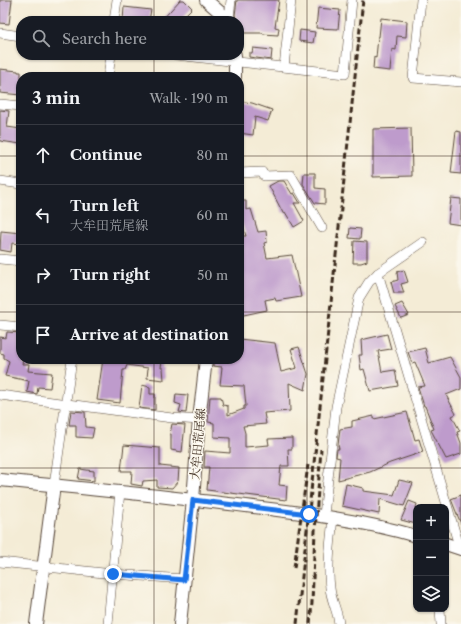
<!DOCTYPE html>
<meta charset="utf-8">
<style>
body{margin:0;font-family:"Libre Caslon Text","Noto Serif JP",serif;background:#242831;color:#f1f3f6}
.controls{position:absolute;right:12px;bottom:12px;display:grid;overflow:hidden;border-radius:8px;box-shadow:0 1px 3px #0004}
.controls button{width:36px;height:36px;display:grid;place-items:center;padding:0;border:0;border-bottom:1px solid #363941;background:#171b24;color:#f1f3f6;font:20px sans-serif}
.stop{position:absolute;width:12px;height:12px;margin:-9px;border:3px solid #1a73e8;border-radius:50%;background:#fff}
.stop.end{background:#1a73e8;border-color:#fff;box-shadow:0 1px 4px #0008}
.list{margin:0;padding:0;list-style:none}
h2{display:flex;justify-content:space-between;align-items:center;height:52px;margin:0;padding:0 16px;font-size:17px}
h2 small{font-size:13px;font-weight:400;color:#9ea1a6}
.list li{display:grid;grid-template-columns:26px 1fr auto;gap:12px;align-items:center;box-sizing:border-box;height:60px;padding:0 16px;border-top:1px solid #363941}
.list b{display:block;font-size:15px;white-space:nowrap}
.list p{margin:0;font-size:13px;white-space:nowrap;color:#9ea1a6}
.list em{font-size:13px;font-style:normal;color:#9ea1a6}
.icon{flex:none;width:22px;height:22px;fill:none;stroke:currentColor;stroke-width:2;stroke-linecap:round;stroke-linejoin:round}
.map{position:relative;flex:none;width:461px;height:624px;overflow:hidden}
.search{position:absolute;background:#171b24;box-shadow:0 1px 3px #0004;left:16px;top:16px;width:228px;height:44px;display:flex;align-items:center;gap:10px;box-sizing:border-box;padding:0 14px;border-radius:16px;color:#9ea1a6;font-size:15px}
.panel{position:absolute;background:#171b24;box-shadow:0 1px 3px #0004;left:16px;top:72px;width:228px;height:292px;border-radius:16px}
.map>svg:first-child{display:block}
</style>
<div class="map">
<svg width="461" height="624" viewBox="0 0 461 624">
<rect width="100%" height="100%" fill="#fbf7ec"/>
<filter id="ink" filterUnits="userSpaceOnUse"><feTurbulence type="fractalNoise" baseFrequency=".025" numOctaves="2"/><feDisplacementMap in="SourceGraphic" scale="8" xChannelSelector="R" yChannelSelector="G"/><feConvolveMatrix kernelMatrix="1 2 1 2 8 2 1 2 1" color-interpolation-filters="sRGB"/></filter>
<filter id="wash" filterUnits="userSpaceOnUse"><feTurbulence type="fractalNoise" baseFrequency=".012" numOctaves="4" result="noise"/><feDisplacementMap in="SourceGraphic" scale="16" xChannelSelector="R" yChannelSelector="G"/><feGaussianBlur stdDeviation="0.9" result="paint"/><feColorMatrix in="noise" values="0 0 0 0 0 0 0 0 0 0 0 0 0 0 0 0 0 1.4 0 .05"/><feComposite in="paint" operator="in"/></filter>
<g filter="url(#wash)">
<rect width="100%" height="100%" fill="#f4ecd6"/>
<g id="blocks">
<!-- building -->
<g fill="#be9bcc">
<path d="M0 0H12L9 24 0 23Z"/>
<path d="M180 0H184L192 8 184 16 186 21H161Z"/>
<path d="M237 0H279L275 27 279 28 278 35 263 34V33H239V21H237L235 15Z"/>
<path d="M124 7 151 10 149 21H123Z"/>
<path d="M318 8 340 10 338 29 316 28Z"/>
<path d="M381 18 407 21 406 37 397 36 396 50 392 49 390 71 373 69 374 57 376 58 378 37H379Z"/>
<path d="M300 30 315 32 313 43 299 41Z"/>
<path d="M253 48 272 50 271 60 249 57V53H252Z"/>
<path d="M0 69 18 71V72H21V95L0 93Z"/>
<path d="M239 101 252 103 272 110 268 121 255 117 253 135 239 133Z"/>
<path d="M0 110 9 111 7 127 21 129V144L0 141Z"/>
<path d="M411 128 412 176 373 177V129Z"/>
<path d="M456 131 461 132V174L451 173Z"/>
<path d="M304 173H315V188L325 189V204L315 203 303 184Z"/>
<path d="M278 181H284L292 194 294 193 300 203H294L304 221 294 227 285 212 283 213 269 186Z"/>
<path d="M451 198 461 199V225L448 223Z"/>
<path d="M239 201H246V210L251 209 258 232 266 231 267 242 264 243 267 258 292 255 301 297 276 301 275 298 265 300 267 310 239 316V236H246L239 214Z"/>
<path d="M350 228 361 229 360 239 349 238Z"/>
<path d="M1 231 21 233V244L12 243 11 252 0 250Z"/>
<path d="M354 241 367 242V261L361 263H353Z"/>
<path d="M404 270 408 282 401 284 404 293H394L391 282 398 280 397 272Z"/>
<path d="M402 303 409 315 401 318 395 306Z"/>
<path d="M7 332 21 333V359H23L22 364H29L28 371 52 373 50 388 38 387 37 394 27 392 29 381 5 376 9 361 4 358V354L0 353V337L6 338Z"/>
<path d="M387 334 391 349 378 351 382 372 395 370 398 386 370 391 364 369 361 370 359 355H362L361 340Z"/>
<path d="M239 339 275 343 281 372 297 368 291 349 299 347 308 374 305 390 289 383 290 411 264 413 266 424 243 426 245 433V447L269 445 268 439 292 438V449H288L289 466H281L279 485 287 486 286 500 207 490 209 467H204L205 451 230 453V438L214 437V423L208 422 210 397H221L223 405 228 406V415L244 409V406H246L244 386 220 385 222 367 213 366V359H239Z"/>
<path d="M425 348 429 363 450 357 461 377V389L446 395 456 414 452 416 460 431 457 432 461 443V454L446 459 431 430 434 429 425 406H424L418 387 425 386 415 362 412 363 408 352Z"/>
<path d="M103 359H162L161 368H163L164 380 147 378 148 368 127 365 125 370H123L120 403 97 400Z"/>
<path d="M142 385 150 387V394H155V410L139 408Z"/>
<path d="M176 394 188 395 186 413 179 412 181 405 175 403Z"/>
<path d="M71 411 85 412 86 427 94 428 92 438 76 437V425H69Z"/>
<path d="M407 412 415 440 419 439 423 452 390 463 370 472 338 480 340 458 336 457 337 449H339L338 445 340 429 352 427V421L374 416V419Z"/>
<path d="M172 424 185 425 182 452 171 450V434H170Z"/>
<path d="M124 445 160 448V466L179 468 178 481 172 488 157 487V480L143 481 142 486 131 484 132 471H121Z"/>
<path d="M80 469 94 471V481L78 479Z"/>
<path d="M399 480 413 483 404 506 380 499 379 514 342 506 346 484 363 488V491L394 495Z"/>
<path d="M461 495V524L451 499Z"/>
<path d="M409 501 417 504 415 512 416 513V524L401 520Z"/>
</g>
</g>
</g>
<g filter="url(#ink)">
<use href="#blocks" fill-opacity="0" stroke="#57473a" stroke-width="1"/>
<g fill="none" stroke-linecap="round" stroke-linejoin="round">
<!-- street casing -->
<g stroke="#57473a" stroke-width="10">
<g id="street">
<path d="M421 0 413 78 461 82"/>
<path d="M229 19 231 0"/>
<path d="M114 21 117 0"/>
<path d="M0 33 21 36"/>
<path d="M176 55 345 74 352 0"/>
<path d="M284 67 291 0"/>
<path d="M108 77 111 55"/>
<path d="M0 104 21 106"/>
<path d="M239 173 262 172 264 176 291 175 322 228"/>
<path d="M0 181 21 184"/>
<path d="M0 259 21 261"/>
<path d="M378 273 460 549"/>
<path d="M0 325 21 327"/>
<path d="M0 395 172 418 199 420"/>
<path d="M54 485 72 359"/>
<path d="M324 515 336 407 359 298 369 282 378 273 423 242"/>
<path d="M333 517C331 541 327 564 330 588 331 600 338 612 339 624"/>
<path d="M0 562 113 574 184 579"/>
<path d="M440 609 441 624"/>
<path d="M108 624 120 491"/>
</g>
</g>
<!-- secondary casing -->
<g stroke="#57473a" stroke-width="14">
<g id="secondary">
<path d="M206 0 230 21"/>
<path d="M235 77V55"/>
<path d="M0 480C82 488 164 496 246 506 304 513 361 520 416 536"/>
<path d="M446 544 461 549"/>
<path d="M36 624 54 485"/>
<path d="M180 624 193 500 199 420 206 359"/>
</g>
</g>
<!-- street -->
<use href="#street" stroke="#fff" stroke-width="9"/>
<!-- secondary -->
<use href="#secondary" stroke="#fff" stroke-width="12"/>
<!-- rail -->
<g stroke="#3b2a1e" stroke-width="3" stroke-dasharray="6 3" stroke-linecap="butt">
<path d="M294 568 308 465"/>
<path d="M297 624 363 0"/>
<path d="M310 624 312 603 315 531 321 449"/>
</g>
</g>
</g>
<g fill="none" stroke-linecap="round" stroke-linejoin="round" filter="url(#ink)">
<!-- route -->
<path stroke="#1a73e8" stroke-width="5" d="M113 574 184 580 193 500 309 514"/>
</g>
<!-- grid -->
<path fill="none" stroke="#3b2a1e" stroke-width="1" stroke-opacity="0.55" d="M154 0V21M307 0V624M154 55V77M0 156H21M239 156H461M0 312H21M239 312H461M154 359V624M0 468H461"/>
<g text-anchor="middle" stroke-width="3" stroke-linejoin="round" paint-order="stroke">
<!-- street labels -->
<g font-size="12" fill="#3b2a1e" stroke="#fbf7ec">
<text transform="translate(198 444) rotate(-85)" y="4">大牟田荒尾線</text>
</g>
</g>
</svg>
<div class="controls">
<button>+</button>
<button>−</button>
<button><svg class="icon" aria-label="layers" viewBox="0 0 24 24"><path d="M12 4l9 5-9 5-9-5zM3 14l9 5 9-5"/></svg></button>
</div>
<div class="stop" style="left:309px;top:514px"></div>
<div class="stop end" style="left:113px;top:574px"></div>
<div class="search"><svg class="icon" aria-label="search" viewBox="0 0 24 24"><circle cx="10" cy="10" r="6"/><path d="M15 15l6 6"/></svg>Search here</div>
<section class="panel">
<h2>3 min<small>Walk · 190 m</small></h2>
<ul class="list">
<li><svg class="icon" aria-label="ahead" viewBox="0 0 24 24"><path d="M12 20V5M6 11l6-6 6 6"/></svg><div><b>Continue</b></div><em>80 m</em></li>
<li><svg class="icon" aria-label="left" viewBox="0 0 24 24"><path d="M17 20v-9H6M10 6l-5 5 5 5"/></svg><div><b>Turn left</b><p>大牟田荒尾線</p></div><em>60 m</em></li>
<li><svg class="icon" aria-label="right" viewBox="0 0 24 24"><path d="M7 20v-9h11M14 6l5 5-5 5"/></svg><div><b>Turn right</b></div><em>50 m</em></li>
<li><svg class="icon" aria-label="arrive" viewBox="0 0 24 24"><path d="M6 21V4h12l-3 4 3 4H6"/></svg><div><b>Arrive at destination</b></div></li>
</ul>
</section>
</div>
